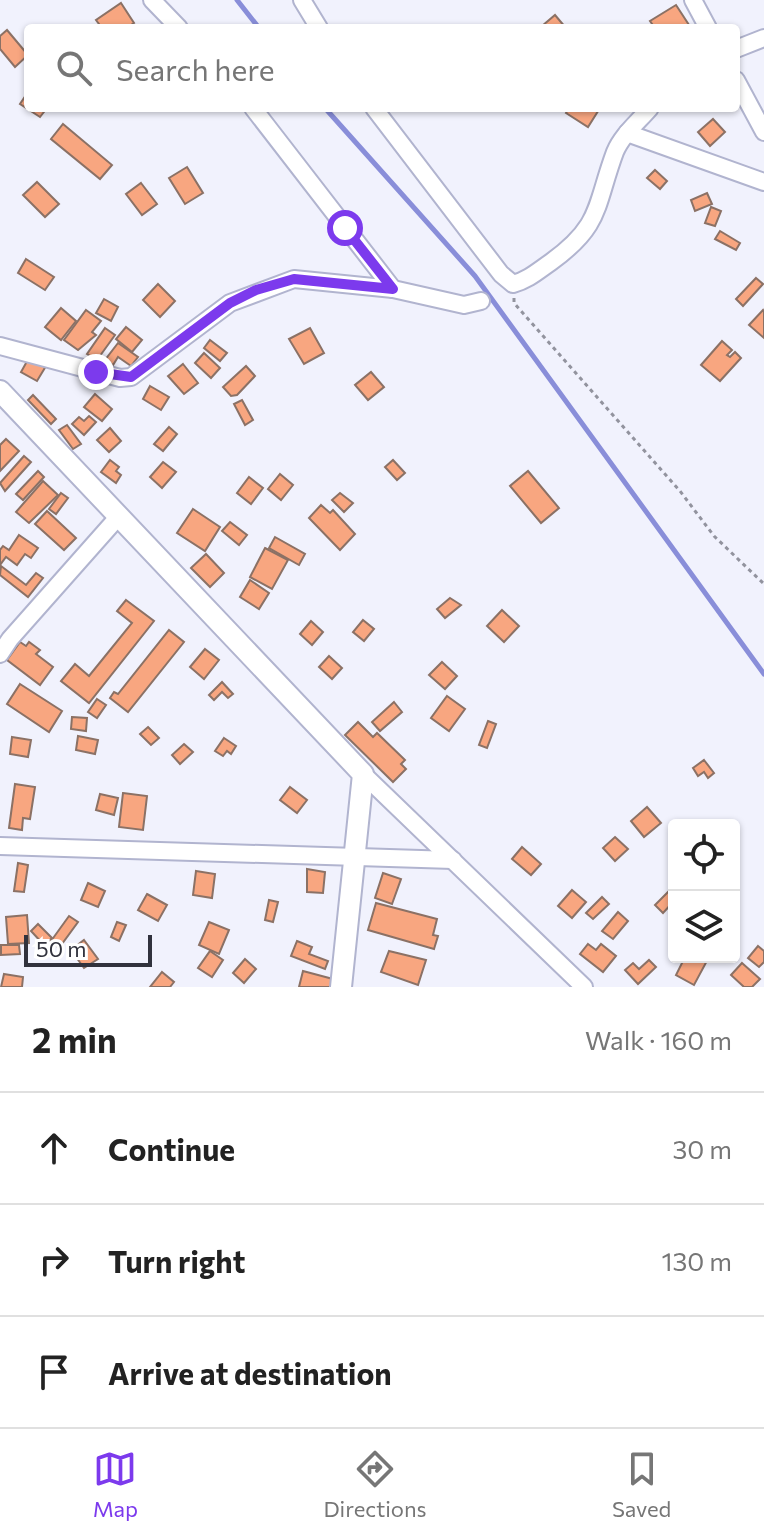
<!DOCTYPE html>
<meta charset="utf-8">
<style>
body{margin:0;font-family:Commissioner,sans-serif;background:#f6f6f6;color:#222}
.controls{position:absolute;right:24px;bottom:24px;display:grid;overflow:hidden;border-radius:8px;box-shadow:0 2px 6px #0004}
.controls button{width:72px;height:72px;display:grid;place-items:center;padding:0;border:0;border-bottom:2px solid #e0e0e0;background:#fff;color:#222;font:40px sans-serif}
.scale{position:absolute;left:24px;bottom:20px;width:128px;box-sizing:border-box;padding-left:8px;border:4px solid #31323d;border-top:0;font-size:22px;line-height:28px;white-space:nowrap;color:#31323d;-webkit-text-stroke:6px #fff;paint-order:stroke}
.stop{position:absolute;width:24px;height:24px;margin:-18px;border:6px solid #7c3aed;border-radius:50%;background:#fff}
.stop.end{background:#7c3aed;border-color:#fff;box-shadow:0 2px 8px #0008}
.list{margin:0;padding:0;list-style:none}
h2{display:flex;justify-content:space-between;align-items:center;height:104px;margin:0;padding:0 32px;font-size:34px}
h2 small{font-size:26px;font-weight:400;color:#767676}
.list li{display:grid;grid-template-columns:52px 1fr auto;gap:24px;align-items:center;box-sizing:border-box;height:112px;padding:0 32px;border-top:2px solid #e0e0e0}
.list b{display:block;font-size:30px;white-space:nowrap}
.list em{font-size:26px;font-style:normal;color:#767676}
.icon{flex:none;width:44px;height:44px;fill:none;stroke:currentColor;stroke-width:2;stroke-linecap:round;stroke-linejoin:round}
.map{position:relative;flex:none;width:764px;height:987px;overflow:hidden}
.search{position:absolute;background:#fff;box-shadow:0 2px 6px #0004;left:24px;right:24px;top:24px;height:88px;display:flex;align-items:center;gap:20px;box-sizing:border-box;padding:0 28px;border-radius:8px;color:#767676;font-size:30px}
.sheet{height:440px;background:#fff}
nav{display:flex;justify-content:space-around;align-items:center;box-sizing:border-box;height:112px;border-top:2px solid #e0e0e0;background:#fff;font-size:22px;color:#767676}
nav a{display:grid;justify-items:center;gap:4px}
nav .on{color:#7c3aed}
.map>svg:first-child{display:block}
</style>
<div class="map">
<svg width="764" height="987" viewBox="0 0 764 987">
<rect width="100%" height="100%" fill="#f1f2fd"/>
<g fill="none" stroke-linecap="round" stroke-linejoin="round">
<!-- stream -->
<g stroke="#898ed9" stroke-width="5">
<path d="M237 0 259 28"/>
<path d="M325 108 475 276 764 674"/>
</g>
</g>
<!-- building -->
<g fill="#f8a680" stroke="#8b7165" stroke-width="2">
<path d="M121 3 134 23 126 28H102L96 20Z"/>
<path d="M676 5 691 28H655L650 21Z"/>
<path d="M555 15 566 28H543L542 26Z"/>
<path d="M7 30 28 55 15 67 0 49V36Z"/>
<path d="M28 92V108H47L40 117 20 104Z"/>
<path d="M569 108H600L588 127 566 113Z"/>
<path d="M713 119 725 132 710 146 698 132Z"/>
<path d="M63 124 112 165 100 179 51 139Z"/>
<path d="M187 167 203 193 185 204 169 178Z"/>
<path d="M655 170 667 181 660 189 647 178Z"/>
<path d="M37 182 59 204 45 217 23 195Z"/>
<path d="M141 183 157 204 142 215 126 194Z"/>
<path d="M707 193 712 204 695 211 691 200Z"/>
<path d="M711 207 721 211 715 226 705 223Z"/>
<path d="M720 231 740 243 736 250 715 239Z"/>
<path d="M26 259 54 277 45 290 18 273Z"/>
<path d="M756 278 763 284 743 306 736 299Z"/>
<path d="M158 284 175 301 160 317 143 300Z"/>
<path d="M104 299 118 307 111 321 96 313Z"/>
<path d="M61 308 76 321 61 340 45 327Z"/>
<path d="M86 310 101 321 92 332 96 335 78 350 64 340Z"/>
<path d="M763 310 764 312V338L749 325Z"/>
<path d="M126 327 142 340 132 352 116 339Z"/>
<path d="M105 328 115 335 97 360 87 354Z"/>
<path d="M310 328 324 353 304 364 289 339Z"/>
<path d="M210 340 227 353 220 361 204 348Z"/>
<path d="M722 341 732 350 727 355 730 357 735 352 741 358 720 381 701 365Z"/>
<path d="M118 343 138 357 131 366 118 357 113 365 105 360Z"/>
<path d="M204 353 220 368 211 378 195 363Z"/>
<path d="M30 356 46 366 37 381 21 372Z"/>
<path d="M183 364 198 383 184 394 168 376Z"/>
<path d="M246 366 255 376 237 395 231 396 223 387Z"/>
<path d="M371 372 384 387 368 400 355 385Z"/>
<path d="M150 386 169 397 161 410 143 399Z"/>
<path d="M95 394 112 409 102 421 84 407Z"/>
<path d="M33 395 56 419 51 424 28 400Z"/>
<path d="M242 400 253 420 245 425 234 404Z"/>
<path d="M89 416 96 422 84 435 72 424 79 417 84 421Z"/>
<path d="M67 425 81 444 73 449 59 430Z"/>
<path d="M169 427 177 434 163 451 154 444Z"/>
<path d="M110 428 121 441 109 452 97 440Z"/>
<path d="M6 439 19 451 0 471V445Z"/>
<path d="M24 456 31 462 5 491 0 483Z"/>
<path d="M110 460 119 467 116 471 121 475 116 483 101 472Z"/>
<path d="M393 460 405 473 397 480 385 467Z"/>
<path d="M163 462 176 472 162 488 150 477Z"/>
<path d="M38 471 44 477 23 500 16 494Z"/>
<path d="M528 471 559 508 541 523 510 486Z"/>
<path d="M280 474 293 485 281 500 268 489Z"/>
<path d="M249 477 263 488 251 504 237 493Z"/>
<path d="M43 481 58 495 29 523 16 512Z"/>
<path d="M61 493 68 498 56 514 49 509Z"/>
<path d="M340 493 353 503 344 512 332 500Z"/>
<path d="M321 505 330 513 333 510 355 534 340 550 309 518Z"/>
<path d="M193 509 220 527 205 551 177 533Z"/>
<path d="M47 511 76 538 64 550 35 524Z"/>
<path d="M230 522 247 535 239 545 222 531Z"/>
<path d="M19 535 38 548 31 558 25 554 17 565 6 557 0 565V550L3 546 9 550Z"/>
<path d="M275 537 305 554 299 565 269 548Z"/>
<path d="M265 548 288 560 272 589 250 577Z"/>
<path d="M206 554 224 573 210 587 191 568Z"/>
<path d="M1 566 26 585 36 573 43 578 28 597 0 575Z"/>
<path d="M250 580 269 593 259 609 240 597Z"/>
<path d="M450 598 461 605 445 618 437 609Z"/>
<path d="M126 600 154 621 89 703 61 681 75 664 89 676 132 623 117 611Z"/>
<path d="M502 610 519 626 504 642 487 626Z"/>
<path d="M363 620 374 629 364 641 353 632Z"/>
<path d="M311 621 323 632 312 645 300 634Z"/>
<path d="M169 630 184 642 128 712 110 698 114 692 118 694Z"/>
<path d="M20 642 26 646 29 642 40 650 36 654 53 667 40 685 7 660Z"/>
<path d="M205 649 219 660 204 679 190 667Z"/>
<path d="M329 656 342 668 332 679 319 667Z"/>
<path d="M442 662 457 676 445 689 429 675Z"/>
<path d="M222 682 233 694 228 698 222 692 214 700 209 695Z"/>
<path d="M20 684 62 711 49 732 7 704Z"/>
<path d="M447 696 465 709 449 731 431 718Z"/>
<path d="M97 699 106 705 97 718 88 712Z"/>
<path d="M394 702 402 712 380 731 372 722Z"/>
<path d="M72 717 87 718 86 731 71 729Z"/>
<path d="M488 721 496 724 487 748 479 745Z"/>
<path d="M358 722 373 737 377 733 405 760 401 764 406 769 393 782 345 735Z"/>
<path d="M148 727 159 738 151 745 140 734Z"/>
<path d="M78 736 98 740 95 754 76 750Z"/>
<path d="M12 737 31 740 28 757 10 754Z"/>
<path d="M224 738 236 746 231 754 227 751 223 756 215 751Z"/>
<path d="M184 744 193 752 180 764 172 755Z"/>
<path d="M704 760 714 773 708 778 704 772 698 776 693 768Z"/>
<path d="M15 784 35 787 30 819 23 818 22 830 9 828Z"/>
<path d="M290 787 307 800 297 813 280 800Z"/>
<path d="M123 793 147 796 143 830 119 827Z"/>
<path d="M100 794 118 798 114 815 96 810Z"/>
<path d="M647 807 661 823 644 837 631 821Z"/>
<path d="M615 837 628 849 615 861 603 848Z"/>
<path d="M522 847 541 864 531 875 512 859Z"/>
<path d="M18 863 28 865 24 892 14 891Z"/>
<path d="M307 869 325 872 323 893 307 892Z"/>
<path d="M196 871 215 874 212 898 193 895Z"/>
<path d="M383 873 401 879 392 904 375 898Z"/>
<path d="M88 883 105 891 98 907 81 900Z"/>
<path d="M572 890 586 902 572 918 558 906Z"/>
<path d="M669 891 674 901 663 913 655 905Z"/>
<path d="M147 894 167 905 158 921 138 910Z"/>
<path d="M602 897 609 904 593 919 586 913Z"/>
<path d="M269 900 278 902 273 922 265 920Z"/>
<path d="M376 903 437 919 433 935 438 936 434 949 368 930Z"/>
<path d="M618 912 628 921 613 939 602 931Z"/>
<path d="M27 915 29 943 8 944 6 917Z"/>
<path d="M69 916 78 922 59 948 51 941Z"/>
<path d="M117 922 126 925 119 941 111 937Z"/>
<path d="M209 922 229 930 219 954 199 945Z"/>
<path d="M38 924 52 938 44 945 31 931Z"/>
<path d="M84 940 98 959 84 968 71 950Z"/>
<path d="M297 941 312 947 309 954 328 961 325 969 291 956Z"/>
<path d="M588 944 596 950 601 944 616 956 603 972 580 954Z"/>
<path d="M1 945H19L20 954 1 955Z"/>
<path d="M758 946 764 951V962L759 967 748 958Z"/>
<path d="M210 951 223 960 212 977 198 968Z"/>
<path d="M389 951 426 960 418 985 381 972Z"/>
<path d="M685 957H709L694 985 676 975Z"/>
<path d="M245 959 256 969 244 983 233 973Z"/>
<path d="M649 960 656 967 638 984 625 970 633 963 639 969Z"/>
<path d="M742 963 760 979 752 987H744L731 975Z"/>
<path d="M303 971 333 979 331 987H299Z"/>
<path d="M162 972 174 982 170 987H150Z"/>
<path d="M4 974 23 977 22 987H1Z"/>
</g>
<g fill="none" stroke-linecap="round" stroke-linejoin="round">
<!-- minor casing -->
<g stroke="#b1b4cf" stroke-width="20">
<g id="minor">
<path d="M152 0 179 28"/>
<path d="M302 0 319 28"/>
<path d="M693 0 708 28"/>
<path d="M736 49 764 38"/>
<path d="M736 80 764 132"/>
<path d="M253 108 393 289"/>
<path d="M374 108 501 274 513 284C528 280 538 271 551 262 602 225 595 206 615 152 622 135 638 122 650 108"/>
<path d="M627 133 764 182"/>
<path d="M0 346 120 378 131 377 230 303 294 279 393 289 464 305 481 301"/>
<path d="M0 654 10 639 119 516"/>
<path d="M363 774 584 987"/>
<path d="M0 846 453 860"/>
</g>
</g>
<!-- tertiary casing -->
<g stroke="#b1b4cf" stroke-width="24">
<path id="tertiary" d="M0 391 363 774 341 987"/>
</g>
<!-- path -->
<path stroke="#92939e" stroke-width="3" stroke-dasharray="4 4" stroke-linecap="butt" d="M514 298V303L680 491 714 536 764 584"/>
<!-- minor -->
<use href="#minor" stroke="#fff" stroke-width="16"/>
<!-- tertiary -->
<use href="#tertiary" stroke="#fff" stroke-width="20"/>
</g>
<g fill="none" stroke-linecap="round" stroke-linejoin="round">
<!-- route -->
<path stroke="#7c3aed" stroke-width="10" d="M96 372 131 377 230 303 256 290 294 279 393 289 345 228"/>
</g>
</svg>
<div class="controls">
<button><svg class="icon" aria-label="locate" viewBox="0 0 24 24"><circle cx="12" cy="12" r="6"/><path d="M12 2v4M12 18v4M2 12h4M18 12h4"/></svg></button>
<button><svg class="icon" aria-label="layers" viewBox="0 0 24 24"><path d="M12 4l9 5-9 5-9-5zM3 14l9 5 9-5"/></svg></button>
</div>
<div class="scale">50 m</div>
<div class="stop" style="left:345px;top:228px"></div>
<div class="stop end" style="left:96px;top:372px"></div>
<div class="search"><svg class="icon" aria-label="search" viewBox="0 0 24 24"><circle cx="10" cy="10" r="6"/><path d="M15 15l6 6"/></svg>Search here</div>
</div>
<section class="sheet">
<h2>2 min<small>Walk · 160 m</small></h2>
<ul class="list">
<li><svg class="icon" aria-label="ahead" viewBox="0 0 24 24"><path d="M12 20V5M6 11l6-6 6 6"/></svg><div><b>Continue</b></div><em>30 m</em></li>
<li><svg class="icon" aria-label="right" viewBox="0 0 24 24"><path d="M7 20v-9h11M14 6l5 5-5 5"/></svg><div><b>Turn right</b></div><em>130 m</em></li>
<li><svg class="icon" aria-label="arrive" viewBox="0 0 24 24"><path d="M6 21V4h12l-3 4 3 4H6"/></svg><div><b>Arrive at destination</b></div></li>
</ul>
</section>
<nav>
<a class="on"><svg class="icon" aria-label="map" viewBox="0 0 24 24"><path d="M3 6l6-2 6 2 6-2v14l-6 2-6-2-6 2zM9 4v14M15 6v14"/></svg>Map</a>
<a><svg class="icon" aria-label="directions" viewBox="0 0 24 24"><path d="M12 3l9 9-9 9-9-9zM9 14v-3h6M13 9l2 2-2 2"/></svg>Directions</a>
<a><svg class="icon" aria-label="saved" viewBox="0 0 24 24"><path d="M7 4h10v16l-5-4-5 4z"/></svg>Saved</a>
</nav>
